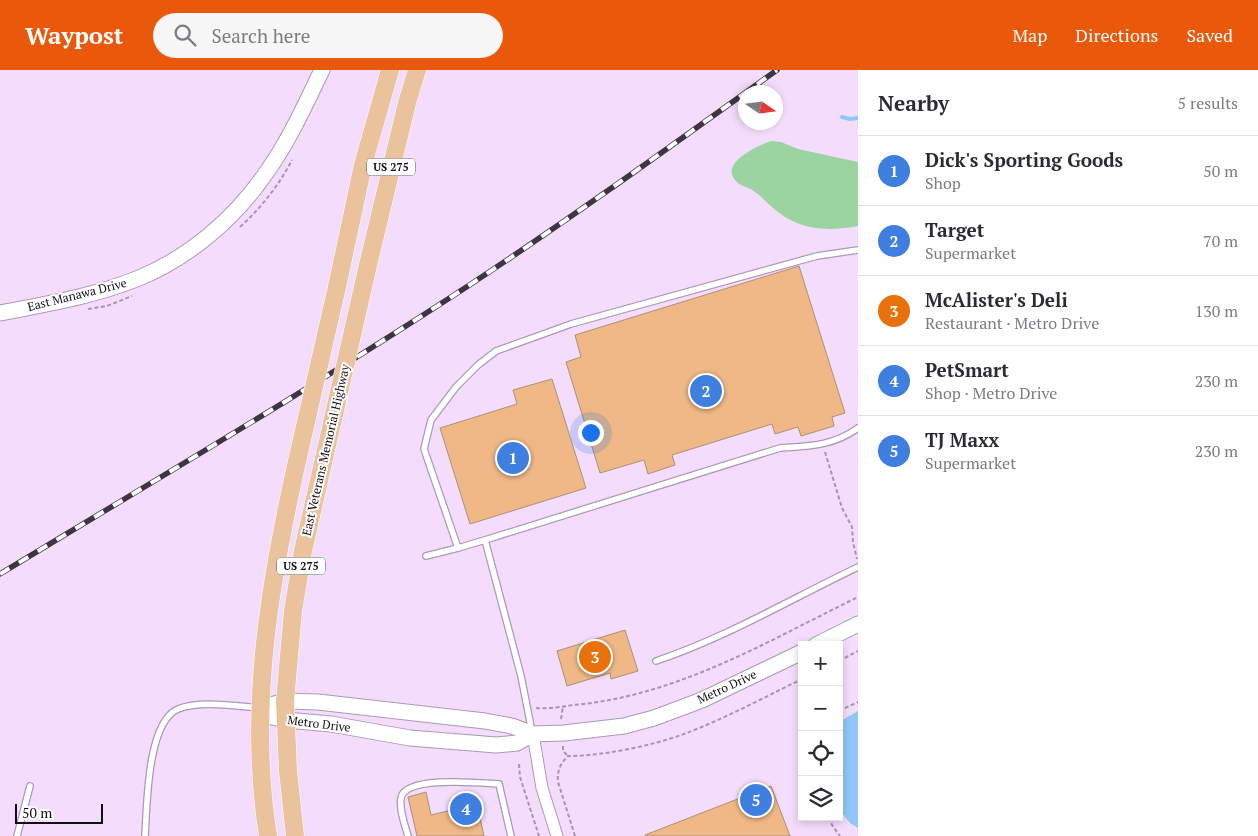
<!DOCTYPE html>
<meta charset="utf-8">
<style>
body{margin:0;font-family:"PT Serif",serif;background:#f7f7f7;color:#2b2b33}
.controls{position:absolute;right:15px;bottom:15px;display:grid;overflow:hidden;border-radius:0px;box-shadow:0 2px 8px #0003}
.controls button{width:45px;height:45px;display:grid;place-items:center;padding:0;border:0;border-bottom:1px solid #e1e1e2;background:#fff;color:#2b2b33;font:25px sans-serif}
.compass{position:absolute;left:738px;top:15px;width:45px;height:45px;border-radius:50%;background:#fff;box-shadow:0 2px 8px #0003;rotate:103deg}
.scale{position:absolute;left:15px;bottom:12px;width:88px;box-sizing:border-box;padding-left:5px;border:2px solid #130c16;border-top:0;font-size:14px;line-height:18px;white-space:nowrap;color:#130c16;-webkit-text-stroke:4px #fff;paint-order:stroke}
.you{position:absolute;left:590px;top:362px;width:18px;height:18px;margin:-12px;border:4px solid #fff;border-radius:50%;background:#1a73e8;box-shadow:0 0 0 8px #1a73e833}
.badge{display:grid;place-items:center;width:32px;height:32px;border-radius:50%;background:#ea580c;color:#fff;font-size:16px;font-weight:700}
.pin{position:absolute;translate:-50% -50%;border:2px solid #fff;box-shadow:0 1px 5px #0006}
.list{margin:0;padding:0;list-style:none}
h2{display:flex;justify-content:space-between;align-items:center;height:65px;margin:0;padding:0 20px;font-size:21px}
h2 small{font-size:16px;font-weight:400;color:#7c7c81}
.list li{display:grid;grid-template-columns:32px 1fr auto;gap:15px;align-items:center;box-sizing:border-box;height:70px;padding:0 20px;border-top:1px solid #e1e1e2}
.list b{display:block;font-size:19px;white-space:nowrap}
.list p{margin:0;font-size:16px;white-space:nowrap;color:#7c7c81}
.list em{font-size:16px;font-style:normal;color:#7c7c81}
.icon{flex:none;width:28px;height:28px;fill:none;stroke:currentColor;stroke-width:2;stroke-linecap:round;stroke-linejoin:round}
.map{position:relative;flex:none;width:858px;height:766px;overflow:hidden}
header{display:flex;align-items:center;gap:30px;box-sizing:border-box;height:70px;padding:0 25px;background:#ea580c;color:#fff}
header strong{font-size:24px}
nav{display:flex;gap:28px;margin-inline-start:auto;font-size:18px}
.search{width:350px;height:45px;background:#f7f7f7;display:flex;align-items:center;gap:12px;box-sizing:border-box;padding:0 18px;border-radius:28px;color:#7c7c81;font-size:19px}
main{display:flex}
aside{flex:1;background:#fff}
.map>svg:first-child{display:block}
</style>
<header>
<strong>Waypost</strong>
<div class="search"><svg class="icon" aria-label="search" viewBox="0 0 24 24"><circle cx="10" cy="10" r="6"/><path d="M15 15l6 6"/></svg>Search here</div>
<nav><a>Map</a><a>Directions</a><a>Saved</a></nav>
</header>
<main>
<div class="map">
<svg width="858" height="766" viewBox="0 0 858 766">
<rect width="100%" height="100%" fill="#f4ddfc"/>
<!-- green -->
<path fill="#9bd3a1" d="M771 71 781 72 798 79 858 92V156C826 162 797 160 772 137 766 132 761 126 755 122 749 117 739 116 735 110 720 92 760 75 771 71Z"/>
<!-- water -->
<path fill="#90c7f9" d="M858 641V758L850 753 839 739V652Z"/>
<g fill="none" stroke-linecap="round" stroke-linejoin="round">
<!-- stream -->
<path stroke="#90c7f9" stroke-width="4" d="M842 47 850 49 858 48"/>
</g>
<!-- building -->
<g fill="#efb886" stroke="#ac9077">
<path d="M799 196 845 343 832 347 834 356 801 366 798 357 775 364 772 354 672 385 675 395 648 404 644 390 600 403 566 292 581 287 575 265Z"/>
<path d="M552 309 586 418 470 454 440 358 517 334 513 320Z"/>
<path d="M625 560 638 601 611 609 610 603 567 616 557 581Z"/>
<path d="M771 716 790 766H645V765Z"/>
<path d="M426 722 431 745 477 734 484 766H417L408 727Z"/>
</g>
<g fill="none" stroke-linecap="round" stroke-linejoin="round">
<!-- lane casing -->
<g stroke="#ae98b5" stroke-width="8">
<g id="lane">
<path d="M485 470 780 378C810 376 833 376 858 358"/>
<path d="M426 486 458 478"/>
<path d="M656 591C727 567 791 529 858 497"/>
<path d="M532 662 521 606 485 470 458 478 424 379 431 350 456 317 478 295 496 281 571 254 817 186 858 180"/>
<path d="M17 766 30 716"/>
<path d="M145 766C147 736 147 652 178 639 199 630 236 636 259 638"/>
<path d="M408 766C405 755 399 740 401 728 405 705 481 713 499 714L511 766"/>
</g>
</g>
<!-- street casing -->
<g stroke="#ae98b5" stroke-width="13">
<path id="street" d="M533 664 542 718 557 766"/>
</g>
<!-- secondary casing -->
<g stroke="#ae98b5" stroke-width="17">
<g id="secondary">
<path d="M0 243C47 234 95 226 139 208 190 187 235 148 266 103 289 71 305 35 322 0"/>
<path d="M816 575 858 554"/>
<path d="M261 638 285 631 318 632 485 651 512 656 533 664 564 663 624 656 654 648 702 630 802 582"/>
<path d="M261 638 272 647 286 650 331 654 410 668 496 675 517 673 533 664"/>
</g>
</g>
<!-- primary casing -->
<g stroke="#fff" stroke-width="19">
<g id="primary">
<path d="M368 195 407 33 417 0"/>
<path d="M337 217 363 95 390 0"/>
<path d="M268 766C247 636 271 505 300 378"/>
<path d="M295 766 288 701 285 631 293 541 303 481 330 362"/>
</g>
</g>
<!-- path -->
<g stroke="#a795ad" stroke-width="2" stroke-dasharray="4 2.5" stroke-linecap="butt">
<path d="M240 157C261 138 279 115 292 90"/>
<path d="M88 239 107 236 132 226"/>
<path d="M825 382 842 438 852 457 853 472 857 489"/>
<path d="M839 591 858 581"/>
<path d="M536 638C548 639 561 637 573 635 677 626 766 572 858 527"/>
<path d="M839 641 858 632"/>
<path d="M561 649 563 636"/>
<path d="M802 670 799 675 802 682"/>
<path d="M563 676V681L568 686"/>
<path d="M519 694 520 707 539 766"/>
<path d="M829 747 832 755 840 766"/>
<path d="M575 766 558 712C557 701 560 694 568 686 602 686 651 676 684 664 724 649 763 628 802 609"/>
</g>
<!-- lane -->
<use href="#lane" stroke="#fff" stroke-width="5.5"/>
<!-- street -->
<use href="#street" stroke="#fff" stroke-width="11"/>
<!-- secondary -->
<use href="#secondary" stroke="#fff" stroke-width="15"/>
<!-- primary -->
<use href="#primary" stroke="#eac29b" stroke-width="18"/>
<!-- rail casing -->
<g stroke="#3e3442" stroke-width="5.5">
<path id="rail" d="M0 504C157 409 315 316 468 216 573 147 675 73 777 0"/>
</g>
<!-- rail -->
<use href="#rail" stroke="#fff" stroke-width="4" stroke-dasharray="11" stroke-linecap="butt"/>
<!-- primary-bridge casing -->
<g stroke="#fff" stroke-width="19" stroke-linecap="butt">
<g id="primary-bridge">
<path d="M330 362 368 195"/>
<path d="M300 378 337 217"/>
</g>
</g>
<!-- primary-bridge -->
<use href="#primary-bridge" stroke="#eac29b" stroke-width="18"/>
</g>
<g text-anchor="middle" stroke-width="4" stroke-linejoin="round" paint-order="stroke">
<!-- shield labels -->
<g fill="#fff" stroke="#5a555c" stroke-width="1">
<rect x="367" y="88.5" width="48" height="17" rx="4"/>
<rect x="277" y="487.5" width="48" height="17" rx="4"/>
</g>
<g font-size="11" font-weight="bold" fill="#130c16">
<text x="391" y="101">US 275</text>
<text x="301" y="500">US 275</text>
</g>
<!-- street labels -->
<g font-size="12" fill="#130c16" stroke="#fff">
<text transform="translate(77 225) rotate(-14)" y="4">East Manawa Drive</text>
<text transform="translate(326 380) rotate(-77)" y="4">East Veterans Memorial Highway</text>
<text transform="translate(727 617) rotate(-25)" y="4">Metro Drive</text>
<text transform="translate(319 654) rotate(7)" y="4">Metro Drive</text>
</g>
</g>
</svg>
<div class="controls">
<button>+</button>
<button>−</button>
<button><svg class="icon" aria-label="locate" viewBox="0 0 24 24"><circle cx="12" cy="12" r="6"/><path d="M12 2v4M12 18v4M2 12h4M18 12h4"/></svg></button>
<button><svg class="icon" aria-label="layers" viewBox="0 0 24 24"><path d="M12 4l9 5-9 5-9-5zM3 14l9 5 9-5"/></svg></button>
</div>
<svg class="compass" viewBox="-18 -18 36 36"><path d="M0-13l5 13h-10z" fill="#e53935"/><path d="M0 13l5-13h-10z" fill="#7c7c81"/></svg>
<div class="scale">50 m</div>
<div class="you"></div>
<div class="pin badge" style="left:513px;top:388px;background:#3f7fe0">1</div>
<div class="pin badge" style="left:706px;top:321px;background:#3f7fe0">2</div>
<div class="pin badge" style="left:595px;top:587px;background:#e8710a">3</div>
<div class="pin badge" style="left:466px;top:739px;background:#3f7fe0">4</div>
<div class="pin badge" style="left:756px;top:730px;background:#3f7fe0">5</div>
</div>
<aside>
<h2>Nearby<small>5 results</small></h2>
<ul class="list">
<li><span class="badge" style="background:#3f7fe0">1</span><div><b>Dick's Sporting Goods</b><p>Shop</p></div><em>50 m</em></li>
<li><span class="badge" style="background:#3f7fe0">2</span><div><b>Target</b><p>Supermarket</p></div><em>70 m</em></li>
<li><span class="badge" style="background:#e8710a">3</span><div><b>McAlister's Deli</b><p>Restaurant · Metro Drive</p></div><em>130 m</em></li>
<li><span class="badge" style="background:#3f7fe0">4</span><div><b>PetSmart</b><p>Shop · Metro Drive</p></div><em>230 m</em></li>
<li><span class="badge" style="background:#3f7fe0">5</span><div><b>TJ Maxx</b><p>Supermarket</p></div><em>230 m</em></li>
</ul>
</aside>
</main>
